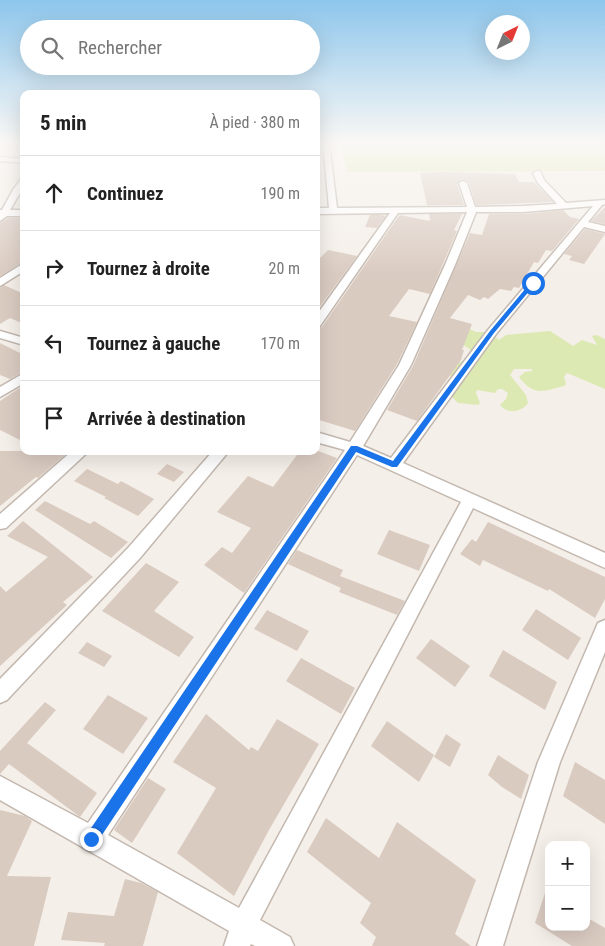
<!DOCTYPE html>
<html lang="fr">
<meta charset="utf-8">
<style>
body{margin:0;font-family:"Roboto Condensed",sans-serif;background:#f2f2f2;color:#222}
.controls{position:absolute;right:15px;bottom:15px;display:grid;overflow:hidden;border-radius:10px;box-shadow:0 5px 20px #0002}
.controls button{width:45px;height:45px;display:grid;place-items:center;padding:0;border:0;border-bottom:1px solid #e0e0e0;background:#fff;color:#222;font:25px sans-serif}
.compass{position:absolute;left:485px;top:15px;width:45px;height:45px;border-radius:50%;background:#fff;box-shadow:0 5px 20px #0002;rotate:43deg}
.stop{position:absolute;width:15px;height:15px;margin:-11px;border:4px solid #1a73e8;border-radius:50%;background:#fff}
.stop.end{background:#1a73e8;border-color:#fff;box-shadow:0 1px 5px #0008}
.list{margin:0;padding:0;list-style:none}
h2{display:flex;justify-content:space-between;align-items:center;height:65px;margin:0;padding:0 20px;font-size:21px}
h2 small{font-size:16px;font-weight:400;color:#767676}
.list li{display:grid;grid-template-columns:32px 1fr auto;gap:15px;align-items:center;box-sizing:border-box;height:75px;padding:0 20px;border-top:1px solid #e0e0e0}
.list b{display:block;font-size:19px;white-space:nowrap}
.list em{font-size:16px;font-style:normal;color:#767676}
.icon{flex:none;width:28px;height:28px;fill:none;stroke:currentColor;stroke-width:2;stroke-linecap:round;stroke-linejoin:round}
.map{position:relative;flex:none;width:605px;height:946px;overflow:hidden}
.search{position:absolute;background:#fff;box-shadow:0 5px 20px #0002;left:20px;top:20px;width:300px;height:55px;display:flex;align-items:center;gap:12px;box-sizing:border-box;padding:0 18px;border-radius:28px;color:#767676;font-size:19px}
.panel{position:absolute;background:#fff;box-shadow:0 5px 20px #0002;left:20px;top:90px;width:300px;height:365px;border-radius:10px}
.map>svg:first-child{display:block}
</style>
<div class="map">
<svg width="605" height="946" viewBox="0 0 605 946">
<rect width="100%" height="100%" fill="#f5efe9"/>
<!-- green -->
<g fill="#dce9b2">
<path d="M340 143H605V171L347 172Z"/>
<path d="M468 328 476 332H490L499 340 506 335 550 331 573 346 582 340 597 345 592 336 596 335 605 339V389L567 373 564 377 566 384 564 386C544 391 534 397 519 377L525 372 532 371V369H514L510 375 526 395 528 403C521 413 507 414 500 405L506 399 508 393 502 389H498L495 393 477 390 476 393 480 403 478 405 458 403 449 394 455 383 449 374 455 365 469 357 470 349 463 345Z"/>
</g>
<!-- building -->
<g fill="#dacbc1">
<path d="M443 172 515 174 519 182H534L553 202 476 205 469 182 462 179 457 184 464 205H427L420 173Z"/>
<path d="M605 207V224L591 221Z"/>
<path d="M563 210 570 217 579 219 552 251 546 250 538 263 534 262 519 288 514 287 511 291 500 289 488 299 484 297 480 300 468 295 450 318 472 324 462 350H464L461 360 417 421 387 410 413 366 470 233 482 235 489 214H523Z"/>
<path d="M429 214H462L454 230 457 231 430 294 409 289 389 316 417 322 397 364 355 431 316 419V329L322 327 398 217 400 215 430 221Z"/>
<path d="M370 215H381L386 216 377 228 365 227Z"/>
<path d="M8 218H24V261L0 276V223Z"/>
<path d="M585 229 605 234 584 264 569 260 572 256 564 254Z"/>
<path d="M328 250 357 256 316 312V262Z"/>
<path d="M4 285 24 294V324L10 318 0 324V288Z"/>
<path d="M0 343 24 355V371L10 379 0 375Z"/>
<path d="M24 385V442L0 430V401Z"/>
<path d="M0 451H69L38 478 36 477 0 506Z"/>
<path d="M300 451H318L337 458 244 593 204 565 222 547 232 553 251 528 217 512 248 476 273 487Z"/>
<path d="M167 464 184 472 174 482 157 474Z"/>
<path d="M87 469 118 484 121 481 154 499 138 516 104 498 106 497 74 481Z"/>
<path d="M45 501 90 524 94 521 128 542 111 558 35 510Z"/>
<path d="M23 521 93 577 63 602 67 605 0 666V586L6 592 48 557 7 536Z"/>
<path d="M488 522 605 577V599L595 618 549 589 548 591 483 560 480 566 460 554 472 539 476 542Z"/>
<path d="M389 530 430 545 419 571 377 554Z"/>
<path d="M297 550 343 570 340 576 405 601 397 615 339 592 341 588 288 564Z"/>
<path d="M146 563 179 582 154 611 194 637 179 657 102 611Z"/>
<path d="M536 609 581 638 568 660 522 630Z"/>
<path d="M267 610 309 631 297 651 254 629Z"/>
<path d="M431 639 470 666 455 687 416 658Z"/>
<path d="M87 642 112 656 104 667 78 653Z"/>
<path d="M503 650 557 682 545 710 489 676Z"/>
<path d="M301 658 355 688 341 714 286 681Z"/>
<path d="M108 695 148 718 123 754 83 729Z"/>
<path d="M45 702 56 710 27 743 97 793 80 817 9 764 0 774V751Z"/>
<path d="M206 714 249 750 251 747 258 751 277 719 319 744 269 830 234 896 177 853 216 788 173 762Z"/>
<path d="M387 721 434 755 419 782 371 746Z"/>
<path d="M446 734 461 744 450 767 434 757Z"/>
<path d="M498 755 529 775 521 799 502 787 488 775Z"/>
<path d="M575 762 605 780V824L563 796Z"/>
<path d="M148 778 166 789 132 843 114 830Z"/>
<path d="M0 810 25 816 32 821 7 876 51 877 34 946H0Z"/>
<path d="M326 818 379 858 397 822 476 880 455 934 471 946H372L376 937 360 923 371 903 307 852Z"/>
<path d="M125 879 141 883 158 892 143 946H104L105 943 61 940 68 912 114 916Z"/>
<path d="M546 890H549V927H586V917L605 928V946H572L535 923Z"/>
</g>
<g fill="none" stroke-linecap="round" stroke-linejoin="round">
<!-- minor casing -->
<g stroke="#c3b8af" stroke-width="3">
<g id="minor">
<path d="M323 143H329L337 208 467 207 459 183 463 181 467 183 475 207 523 206 557 204 538 183 533 173 537 171H540L544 180 566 203 605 200V204L602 205 588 222 605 226V232L584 227 496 334 403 463 605 553V568L473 508 260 920 290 937 294 946H255L251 944 250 946H224L229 931 0 800V776L88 823 345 450 316 442V432L350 442 399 365 445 265 467 212 398 213 320 326 316 327V316L390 213 316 214V208H329ZM593 206 488 330 391 458 363 446 411 365 455 265 476 212H523ZM357 455 461 502 239 908 108 835Z"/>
<path d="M0 157 24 159V163L0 161Z"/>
<path d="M21 179H24V186L10 210H24V216H7L0 221V210H2L13 190Z"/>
<path d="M24 263V271L0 286V278Z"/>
<path d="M0 331 24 338V345L0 338Z"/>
<path d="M24 373V383L0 397V387Z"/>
<path d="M72 451H89L6 528 0 529V514Z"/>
<path d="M213 451H229L140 558 7 700 0 703V679L128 548Z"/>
<path d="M605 620V652L560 762 503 946H477L538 762 598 623Z"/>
</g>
</g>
<!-- minor -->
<use href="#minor" fill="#fff" fill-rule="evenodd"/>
</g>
<!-- sky -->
<linearGradient id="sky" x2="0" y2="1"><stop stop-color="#8dc6ec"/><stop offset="0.52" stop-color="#faf8f5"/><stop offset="1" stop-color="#faf8f5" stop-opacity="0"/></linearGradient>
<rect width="605" height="275" fill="url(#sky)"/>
<!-- route -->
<path fill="#1a73e8" d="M531 282 536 283 494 333 397 467H392L356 452 96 844 91 845 87 844 85 839 87 834 351 446H357L393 461 490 331Z"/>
</svg>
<div class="controls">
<button>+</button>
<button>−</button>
</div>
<svg class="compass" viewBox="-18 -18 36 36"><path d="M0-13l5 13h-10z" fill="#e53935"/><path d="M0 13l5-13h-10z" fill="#767676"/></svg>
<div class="stop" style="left:533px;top:283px"></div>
<div class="stop end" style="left:91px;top:839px"></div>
<div class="search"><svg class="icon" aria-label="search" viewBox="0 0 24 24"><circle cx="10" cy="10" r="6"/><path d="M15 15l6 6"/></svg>Rechercher</div>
<section class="panel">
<h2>5 min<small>À pied · 380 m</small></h2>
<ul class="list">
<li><svg class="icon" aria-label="ahead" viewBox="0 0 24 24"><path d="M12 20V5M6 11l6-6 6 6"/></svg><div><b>Continuez</b></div><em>190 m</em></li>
<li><svg class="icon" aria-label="right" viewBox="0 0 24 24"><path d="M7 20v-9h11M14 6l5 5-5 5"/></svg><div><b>Tournez à droite</b></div><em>20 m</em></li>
<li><svg class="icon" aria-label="left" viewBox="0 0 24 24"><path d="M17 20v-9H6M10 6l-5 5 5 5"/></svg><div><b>Tournez à gauche</b></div><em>170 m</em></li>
<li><svg class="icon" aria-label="arrive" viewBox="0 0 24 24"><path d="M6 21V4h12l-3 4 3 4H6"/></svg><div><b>Arrivée à destination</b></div></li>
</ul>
</section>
</div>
